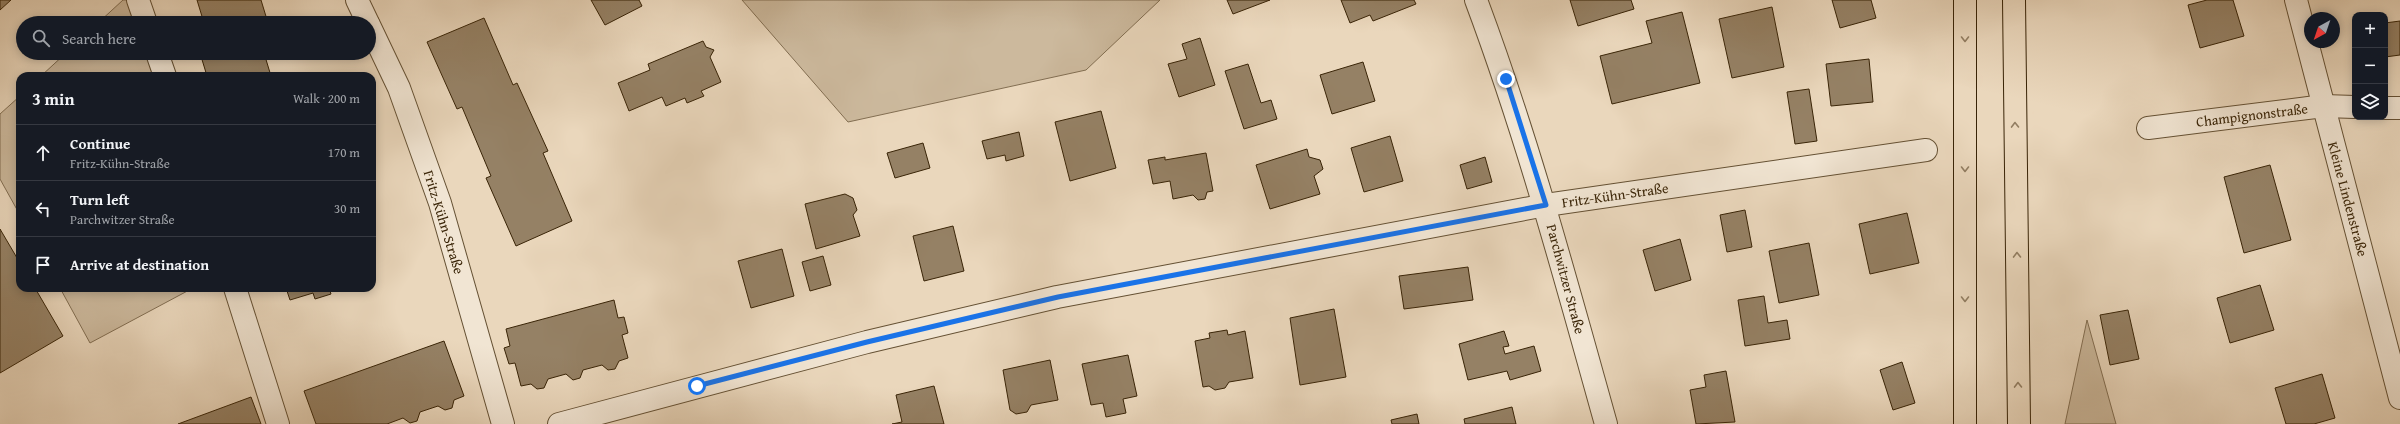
<!DOCTYPE html>
<meta charset="utf-8">
<style>
body{margin:0;font-family:"Gentium Book Plus",serif;background:#242831;color:#f1f3f6}
.controls{position:absolute;right:12px;top:12px;display:grid;overflow:hidden;border-radius:8px;box-shadow:0 2px 10px #0003}
.controls button{width:36px;height:36px;display:grid;place-items:center;padding:0;border:0;border-bottom:1px solid #363941;background:#171b24;color:#f1f3f6;font:20px sans-serif}
.compass{position:absolute;left:2304px;top:12px;width:36px;height:36px;border-radius:50%;background:#171b24;box-shadow:0 2px 10px #0003;rotate:220deg}
.stop{position:absolute;width:12px;height:12px;margin:-9px;border:3px solid #1a73e8;border-radius:50%;background:#fff}
.stop.end{background:#1a73e8;border-color:#fff;box-shadow:0 1px 4px #0008}
.list{margin:0;padding:0;list-style:none}
h2{display:flex;justify-content:space-between;align-items:center;height:52px;margin:0;padding:0 16px;font-size:17px}
h2 small{font-size:13px;font-weight:400;color:#9ea1a6}
.list li{display:grid;grid-template-columns:26px 1fr auto;gap:12px;align-items:center;box-sizing:border-box;height:56px;padding:0 16px;border-top:1px solid #363941}
.list b{display:block;font-size:15px;white-space:nowrap}
.list p{margin:0;font-size:13px;white-space:nowrap;color:#9ea1a6}
.list em{font-size:13px;font-style:normal;color:#9ea1a6}
.icon{flex:none;width:22px;height:22px;fill:none;stroke:currentColor;stroke-width:2;stroke-linecap:round;stroke-linejoin:round}
.map{position:relative;flex:none;width:2400px;height:424px;overflow:hidden}
.search{position:absolute;background:#171b24;box-shadow:0 2px 10px #0003;left:16px;top:16px;width:360px;height:44px;display:flex;align-items:center;gap:10px;box-sizing:border-box;padding:0 14px;border-radius:22px;color:#9ea1a6;font-size:15px}
.panel{position:absolute;background:#171b24;box-shadow:0 2px 10px #0003;left:16px;top:72px;width:360px;height:220px;border-radius:12px}
.map>svg:first-child{display:block}
</style>
<div class="map">
<svg width="2400" height="424" viewBox="0 0 2400 424">
<rect width="100%" height="100%" fill="#ead7bc"/>
<filter id="stains"><feTurbulence type="fractalNoise" baseFrequency=".005" numOctaves="4"/><feColorMatrix values="0 0 0 0 .2 0 0 0 0 .09 0 0 0 0 .02 0 0 0 .5 -.17"/></filter>
<radialGradient id="worn" r=".72"><stop offset=".6" stop-color="#630" stop-opacity="0"/><stop offset="1" stop-color="#630" stop-opacity=".3"/></radialGradient>
<!-- green -->
<g fill="#ccb99d" stroke="#826e52">
<path d="M123 0H128L136 23H98Z"/>
<path d="M742 0H1160L1086 70 848 122Z"/>
<path d="M66 53H147L155 76H41Z"/>
<path d="M20 96V215L0 179V114Z"/>
<path d="M60 288H193L90 343Z"/>
<path d="M2087 320 2116 424H2065Z"/>
</g>
<!-- building -->
<g fill="#958165" stroke="#392407">
<path d="M0 0H11L0 10Z"/>
<path d="M197 0H261L268 23H204Z"/>
<path d="M591 0H639L642 6 605 25Z"/>
<path d="M1227 0H1270L1233 14Z"/>
<path d="M1341 0H1414L1416 4 1373 21 1370 15 1350 23Z"/>
<path d="M1570 0H1631L1634 9 1578 26Z"/>
<path d="M1832 0H1871L1876 18 1840 28Z"/>
<path d="M2207 0H2233L2244 36 2200 48 2188 5Z"/>
<path d="M1772 7 1784 67 1732 78 1719 19Z"/>
<path d="M1682 12 1700 83 1612 104 1600 56 1652 43 1646 21Z"/>
<path d="M484 18 513 85 517 83 548 151 543 153 572 221 516 246 486 178 491 176 462 107 457 109 427 42Z"/>
<path d="M2400 21V55L2385 57V23Z"/>
<path d="M1200 38 1215 85 1179 97 1168 64 1187 59 1182 44Z"/>
<path d="M703 41 706 47 714 50 710 57 721 82 701 91 704 96 687 103 685 98 666 106 662 97 629 111 618 83 650 70 648 64Z"/>
<path d="M200 53H264L271 76H207Z"/>
<path d="M1869 59 1873 102 1831 106 1826 64Z"/>
<path d="M1363 62 1375 101 1332 114 1320 75Z"/>
<path d="M1248 64 1261 103 1271 100 1277 119 1244 129 1225 71Z"/>
<path d="M1809 89 1817 141 1795 144 1787 92Z"/>
<path d="M1101 111 1116 168 1070 181 1055 122Z"/>
<path d="M1019 132 1024 156 1006 161 1005 155 987 159 982 141Z"/>
<path d="M1390 136 1403 181 1364 192 1351 148Z"/>
<path d="M923 143 930 168 895 178 887 153Z"/>
<path d="M1307 149 1309 157 1320 160 1323 169 1314 176 1320 194 1270 209 1256 165Z"/>
<path d="M1206 153 1213 191 1207 192 1205 199 1198 200 1193 195 1173 199 1170 181 1153 184 1148 160 1165 157V160Z"/>
<path d="M1485 157 1492 182 1467 189 1460 165Z"/>
<path d="M2270 165 2291 240 2244 253 2224 177Z"/>
<path d="M845 194 853 198 857 210 853 215 860 236 816 249 805 204Z"/>
<path d="M1745 210 1752 247 1727 252 1720 215Z"/>
<path d="M1907 213 1919 263 1870 274 1859 224Z"/>
<path d="M953 226 964 271 924 281 913 236Z"/>
<path d="M0 229 20 263V288H35L63 336 0 373Z"/>
<path d="M1680 239 1691 280 1655 291 1643 250Z"/>
<path d="M1809 243 1819 295 1779 303 1769 251Z"/>
<path d="M782 249 794 296 751 308 738 261Z"/>
<path d="M823 256 831 285 810 291 802 262Z"/>
<path d="M1468 267 1473 300 1404 309 1399 276Z"/>
<path d="M2260 285 2274 330 2230 343 2217 298Z"/>
<path d="M279 288H329L331 294 315 299 313 293 290 300 287 291Z"/>
<path d="M1764 296 1768 323 1787 320 1790 339 1745 346 1738 300Z"/>
<path d="M614 300 618 318 624 317 628 333 622 335 628 358 619 361 615 369 608 370 602 365 583 370 580 378 573 380 566 374 548 379 544 388 537 389 531 384 521 386 515 363 509 364 504 348 510 346 506 329Z"/>
<path d="M1334 309 1346 377 1300 385 1290 318Z"/>
<path d="M2128 310 2139 359 2110 365 2100 315Z"/>
<path d="M1227 330 1228 335 1245 331 1253 378 1229 382 1225 388 1215 390 1209 386 1203 387 1195 341 1210 338 1209 333Z"/>
<path d="M1504 331 1509 346 1503 347 1505 354 1534 346 1541 371 1510 380 1507 371 1468 380 1459 344Z"/>
<path d="M444 341 464 396 454 400 452 408 445 410 438 406 420 412 417 421 410 423 403 418 387 424H316L304 391Z"/>
<path d="M1128 355 1137 396 1123 399 1126 413 1106 417 1103 403 1091 405 1082 364Z"/>
<path d="M1050 360 1058 400 1031 405 1027 412 1016 414 1010 410 1003 370Z"/>
<path d="M1902 362 1915 403 1893 410 1880 370Z"/>
<path d="M1726 371 1735 422 1696 424 1690 390 1706 387 1704 375Z"/>
<path d="M2322 374 2335 418 2314 424H2286L2275 388Z"/>
<path d="M934 386 944 424H892L902 422 896 395Z"/>
<path d="M251 397 261 424H178Z"/>
<path d="M1512 407 1516 424H1465L1464 419Z"/>
<path d="M1417 414 1419 424H1392L1391 420Z"/>
</g>
<g fill="none" stroke-linecap="round" stroke-linejoin="round">
<!-- minor casing -->
<g stroke="#655134" stroke-width="24">
<g id="minor">
<path d="M138 0 146 23"/>
<path d="M357 0 368 23"/>
<path d="M1476 0C1528 139 1566 281 1606 424"/>
<path d="M2296 0 2400 398"/>
<path d="M369 25 399 88 440 203 503 424"/>
<path d="M157 53 165 76"/>
<path d="M2385 108H2400"/>
<path d="M2148 128 2324 106 2355 107"/>
<path d="M235 288 278 424"/>
<path d="M559 424 867 342 1057 297 1546 205 1926 150"/>
</g>
</g>
<!-- highway casing -->
<g stroke="#392407" stroke-width="24">
<g id="highway">
<path d="M1965 0V424"/>
<path d="M2014 0 2019 424"/>
</g>
</g>
<!-- minor -->
<use href="#minor" stroke="#f1e5d3" stroke-width="22"/>
<!-- highway -->
<use href="#highway" stroke="#ead7bc" stroke-width="22"/>
</g>
<!-- one-way arrows -->
<defs><path id="oneway-chevron" d="M-2-3.5L2.5 0L-2 3.5" fill="none" stroke-width="1.6" stroke-linecap="round" stroke-linejoin="round"/></defs>
<g stroke="#927e62">
<use href="#oneway-chevron" transform="translate(1965 39) rotate(90)"/>
<use href="#oneway-chevron" transform="translate(2015 125) rotate(-91)"/>
<use href="#oneway-chevron" transform="translate(1965 169) rotate(90)"/>
<use href="#oneway-chevron" transform="translate(2017 255) rotate(-91)"/>
<use href="#oneway-chevron" transform="translate(1965 299) rotate(90)"/>
<use href="#oneway-chevron" transform="translate(2018 385) rotate(-91)"/>
</g>
<g fill="none" stroke-linecap="round" stroke-linejoin="round">
<!-- route -->
<path stroke="#1a73e8" stroke-width="5" d="M697 386 867 342 1058 297 1546 205 1506 79"/>
</g>
<g text-anchor="middle" stroke-width="3" stroke-linejoin="round" paint-order="stroke">
<!-- street labels -->
<g font-size="14" fill="#392407" stroke="#f1e5d3">
<text transform="translate(2252 115) rotate(-7)" y="5">Champignonstraße</text>
<text transform="translate(1615 195) rotate(-8)" y="5">Fritz-Kühn-Straße</text>
<text transform="translate(2348 199) rotate(75)" y="5">Kleine Lindenstraße</text>
<text transform="translate(444 222) rotate(73)" y="5">Fritz-Kühn-Straße</text>
<text transform="translate(1566 279) rotate(75)" y="5">Parchwitzer Straße</text>
</g>
</g>
<rect width="100%" height="100%" filter="url(#stains)"/>
<rect width="100%" height="100%" fill="url(#worn)"/>
</svg>
<div class="controls">
<button>+</button>
<button>−</button>
<button><svg class="icon" aria-label="layers" viewBox="0 0 24 24"><path d="M12 4l9 5-9 5-9-5zM3 14l9 5 9-5"/></svg></button>
</div>
<svg class="compass" viewBox="-18 -18 36 36"><path d="M0-13l5 13h-10z" fill="#e53935"/><path d="M0 13l5-13h-10z" fill="#9ea1a6"/></svg>
<div class="stop" style="left:697px;top:386px"></div>
<div class="stop end" style="left:1506px;top:79px"></div>
<div class="search"><svg class="icon" aria-label="search" viewBox="0 0 24 24"><circle cx="10" cy="10" r="6"/><path d="M15 15l6 6"/></svg>Search here</div>
<section class="panel">
<h2>3 min<small>Walk · 200 m</small></h2>
<ul class="list">
<li><svg class="icon" aria-label="ahead" viewBox="0 0 24 24"><path d="M12 20V5M6 11l6-6 6 6"/></svg><div><b>Continue</b><p>Fritz-Kühn-Straße</p></div><em>170 m</em></li>
<li><svg class="icon" aria-label="left" viewBox="0 0 24 24"><path d="M17 20v-9H6M10 6l-5 5 5 5"/></svg><div><b>Turn left</b><p>Parchwitzer Straße</p></div><em>30 m</em></li>
<li><svg class="icon" aria-label="arrive" viewBox="0 0 24 24"><path d="M6 21V4h12l-3 4 3 4H6"/></svg><div><b>Arrive at destination</b></div></li>
</ul>
</section>
</div>
